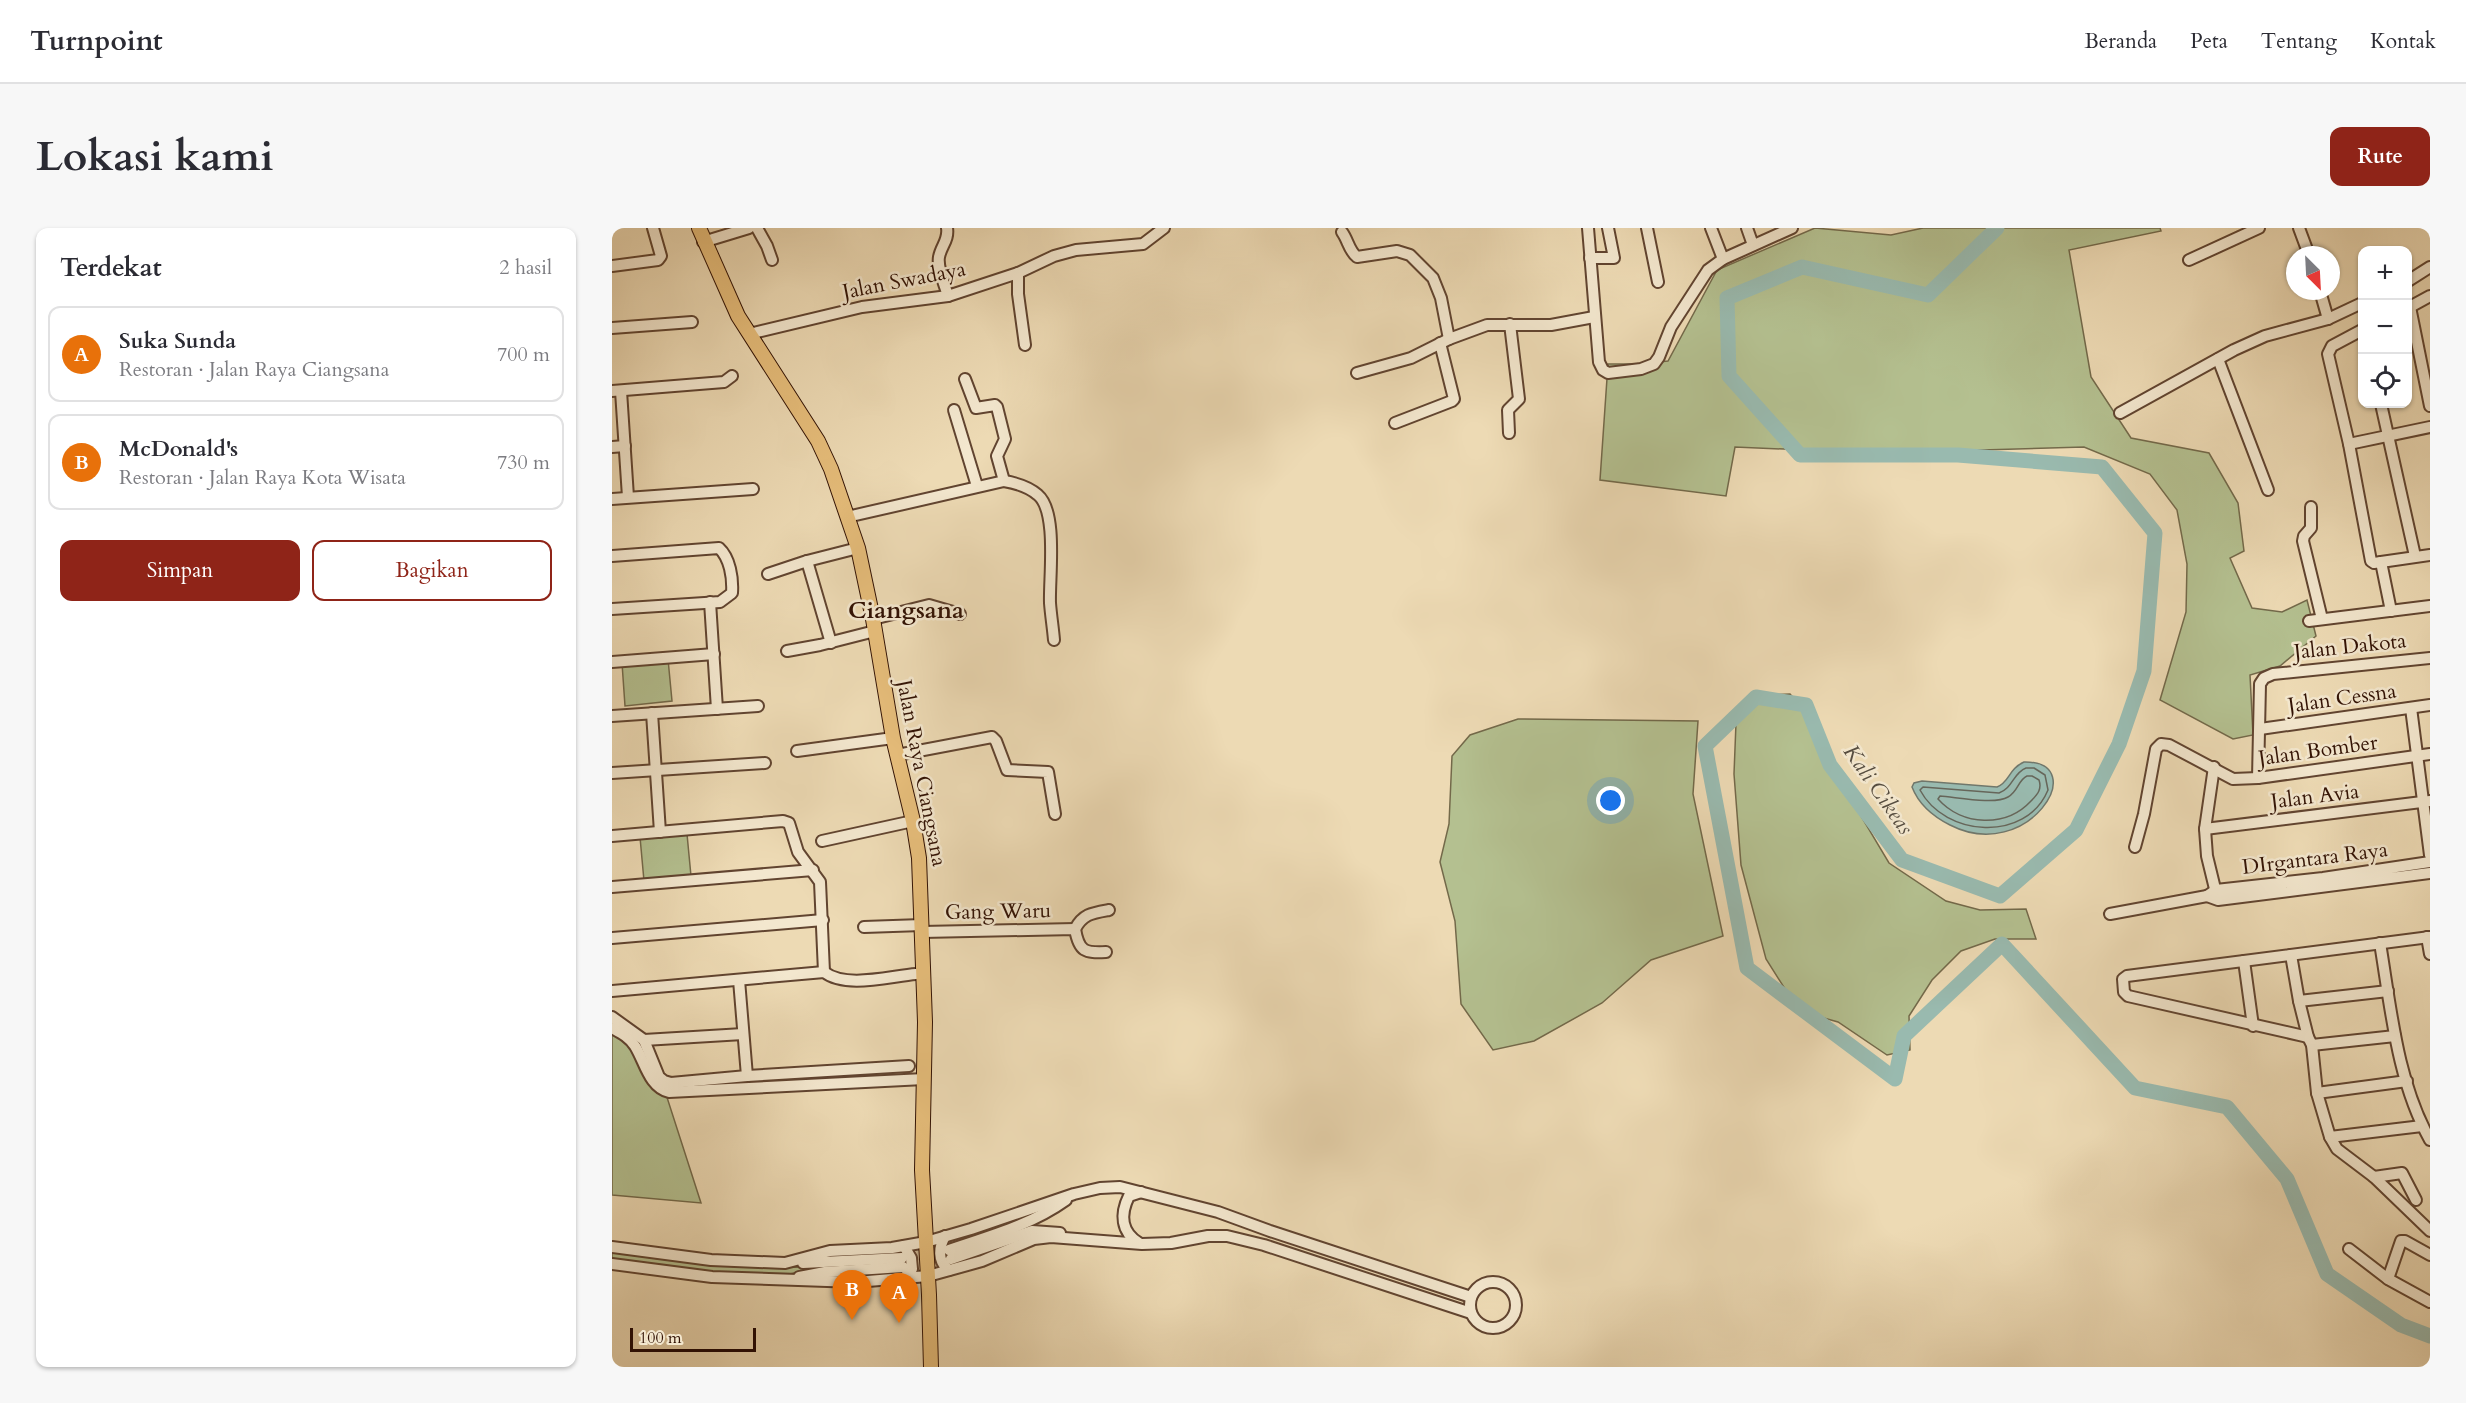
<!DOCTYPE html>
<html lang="id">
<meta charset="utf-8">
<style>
body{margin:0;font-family:Cardo,serif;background:#f7f7f7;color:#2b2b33}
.controls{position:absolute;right:18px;top:18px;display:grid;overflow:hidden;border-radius:12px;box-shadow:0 2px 4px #0004}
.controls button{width:54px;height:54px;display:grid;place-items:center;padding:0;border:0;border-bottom:2px solid #e1e1e2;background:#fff;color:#2b2b33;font:30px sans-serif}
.compass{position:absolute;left:1674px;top:18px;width:54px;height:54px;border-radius:50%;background:#fff;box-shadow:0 2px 4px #0004;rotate:156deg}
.scale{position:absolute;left:18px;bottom:15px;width:126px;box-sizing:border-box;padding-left:6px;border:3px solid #321204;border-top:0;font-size:16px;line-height:21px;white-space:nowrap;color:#321204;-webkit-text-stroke:4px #f3e7ce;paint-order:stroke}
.you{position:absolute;left:999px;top:573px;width:21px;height:21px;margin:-15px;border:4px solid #fff;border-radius:50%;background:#1a73e8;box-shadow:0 0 0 9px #1a73e833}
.badge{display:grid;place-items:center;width:39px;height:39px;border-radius:50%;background:#8f2418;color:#fff;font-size:20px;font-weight:700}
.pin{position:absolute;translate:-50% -50px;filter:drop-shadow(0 2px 3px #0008)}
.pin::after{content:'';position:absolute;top:32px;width:21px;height:18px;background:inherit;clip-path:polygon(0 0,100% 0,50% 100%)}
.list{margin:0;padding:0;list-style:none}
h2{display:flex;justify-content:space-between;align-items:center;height:78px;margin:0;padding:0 24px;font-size:26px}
h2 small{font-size:20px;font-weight:400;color:#7c7c81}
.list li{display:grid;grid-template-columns:39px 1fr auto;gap:18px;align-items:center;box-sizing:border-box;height:96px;margin:0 12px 12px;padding:0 12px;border:2px solid #e1e1e2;border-radius:12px}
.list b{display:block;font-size:22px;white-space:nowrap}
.list p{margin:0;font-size:20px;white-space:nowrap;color:#7c7c81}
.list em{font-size:20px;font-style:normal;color:#7c7c81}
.actions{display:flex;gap:12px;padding:18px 24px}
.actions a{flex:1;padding:14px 0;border:2px solid #8f2418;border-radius:12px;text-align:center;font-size:21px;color:#8f2418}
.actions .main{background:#8f2418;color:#fff}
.icon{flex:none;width:33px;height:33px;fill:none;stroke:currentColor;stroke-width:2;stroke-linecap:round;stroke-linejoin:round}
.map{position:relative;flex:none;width:1818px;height:1139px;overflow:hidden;border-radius:12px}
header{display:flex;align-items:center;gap:36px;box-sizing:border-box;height:84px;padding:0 30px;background:#fff;border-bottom:2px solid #e1e1e2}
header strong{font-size:28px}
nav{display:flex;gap:33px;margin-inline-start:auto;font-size:21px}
.intro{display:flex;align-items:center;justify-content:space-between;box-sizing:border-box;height:144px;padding:0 36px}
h1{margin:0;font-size:42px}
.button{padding:15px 27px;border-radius:12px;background:#8f2418;color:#fff;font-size:21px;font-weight:700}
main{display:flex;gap:36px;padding:0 36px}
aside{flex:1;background:#fff;border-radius:12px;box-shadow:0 2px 4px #0004}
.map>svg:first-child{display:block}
</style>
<header>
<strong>Turnpoint</strong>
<nav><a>Beranda</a><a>Peta</a><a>Tentang</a><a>Kontak</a></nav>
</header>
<div class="intro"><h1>Lokasi kami</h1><a class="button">Rute</a></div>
<main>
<aside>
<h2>Terdekat<small>2 hasil</small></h2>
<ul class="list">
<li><span class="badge" style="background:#e8710a">A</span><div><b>Suka Sunda</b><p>Restoran · Jalan Raya Ciangsana</p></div><em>700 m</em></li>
<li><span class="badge" style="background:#e8710a">B</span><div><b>McDonald's</b><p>Restoran · Jalan Raya Kota Wisata</p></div><em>730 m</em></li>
</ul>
<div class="actions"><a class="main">Simpan</a><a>Bagikan</a></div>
</aside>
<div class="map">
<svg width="1818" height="1139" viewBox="0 0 1818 1139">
<rect width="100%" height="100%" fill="#eddab4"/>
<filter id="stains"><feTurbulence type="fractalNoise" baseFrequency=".00333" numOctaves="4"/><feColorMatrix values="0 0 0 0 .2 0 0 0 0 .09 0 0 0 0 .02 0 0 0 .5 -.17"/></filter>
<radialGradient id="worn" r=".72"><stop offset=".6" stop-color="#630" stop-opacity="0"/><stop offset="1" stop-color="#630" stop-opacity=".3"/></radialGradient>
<!-- green -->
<g fill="#b4c090" stroke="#73694a" stroke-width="1.5">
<path d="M1203 0 1279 7 1311 0H1548L1549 3 1457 22 1479 149 1519 210 1597 225 1626 275 1632 323 1618 330 1640 380 1670 384 1695 372 1704 408 1668 438 1638 447 1641 507 1621 511 1548 472 1574 384 1575 336 1565 282 1538 246 1472 219 1265 225 1123 219 1114 268 988 252 996 136H1025L1056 133 1105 42Z"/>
<path d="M56 431 60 473 13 478 10 435Z"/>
<path d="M1178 466 1198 490 1231 558 1277 635 1334 673 1368 682 1414 681 1424 711H1383L1349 723 1320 752 1297 788 1298 822 1275 827 1226 794 1187 783 1154 731 1129 637 1122 546 1124 495 1156 467Z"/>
<path d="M906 491 1086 493 1081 566 1111 708 1039 732 990 775 922 813 881 822 849 776 843 693 828 634 837 596 840 528 858 507Z"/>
<path d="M75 606 79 648 32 653 28 609Z"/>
<path d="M0 793 52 860 89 975 0 967Z"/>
<path d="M0 1024C67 1035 133 1041 201 1039L202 1041 168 1048 93 1044 0 1031Z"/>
</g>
<!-- water -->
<path fill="#99baaf" stroke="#70776b" stroke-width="1.5" d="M1412 534C1481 533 1416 637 1338 597 1322 589 1307 577 1300 559L1302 555 1310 553 1385 559C1398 554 1396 541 1412 534Z"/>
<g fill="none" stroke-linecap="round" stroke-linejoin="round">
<!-- shore -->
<g stroke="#66665a" stroke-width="1.5">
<path d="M1414 540H1422L1433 547 1436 562C1414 615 1333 609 1308 562L1311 559 1387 565C1401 560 1401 545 1414 540Z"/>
<path d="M1415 548H1420L1427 552C1430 561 1426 566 1419 573 1394 600 1350 598 1326 571L1328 568C1344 569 1383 577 1396 569 1406 564 1406 552 1415 548Z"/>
</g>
<!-- river -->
<path stroke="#99baaf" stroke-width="15" d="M1385 0 1316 67 1190 39 1115 70 1117 148 1188 227H1346L1490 239 1543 305 1532 443 1507 516 1464 602 1388 668 1290 632 1218 537 1194 477 1144 469 1093 518 1135 740 1283 851 1292 808 1390 716 1523 860 1615 879 1675 951 1715 1046 1789 1097 1818 1108"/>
<!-- minor-tunnel -->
<path stroke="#c8b291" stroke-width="10" stroke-dasharray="10 5" stroke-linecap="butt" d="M290 1030 337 1022"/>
<!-- minor casing -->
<g stroke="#614430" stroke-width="14">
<g id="minor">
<path d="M145 0 155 18 160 32"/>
<path d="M335 0C337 12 329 18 327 29 325 40 333 57 336 68"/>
<path d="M976 0 987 134 991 142 996 145 1029 141 1042 136 1047 129 1059 99 1096 42 1111 31 1180 0"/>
<path d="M1035 0 1046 54"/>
<path d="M1099 0 1111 31"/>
<path d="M1135 0 1141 17"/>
<path d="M1687 0 1697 27"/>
<path d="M730 4C736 12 737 23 745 29L785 23 798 27 821 50 829 70 837 111"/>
<path d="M91 14 137 0"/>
<path d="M978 30H1002L996 0"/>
<path d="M1577 32 1647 0"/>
<path d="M0 38 46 32 49 28 41 0"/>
<path d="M406 45V66L413 117"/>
<path d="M1796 53 1818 39"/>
<path d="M1708 63 1716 91"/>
<path d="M1798 79 1818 178"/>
<path d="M1796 80 1818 68"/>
<path d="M0 100 80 94"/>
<path d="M1750 102 1720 118 1716 126 1737 216 1759 333 1762 335 1818 327"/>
<path d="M137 106 250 79 336 68 406 45 442 28 464 22 531 16 552 0"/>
<path d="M1606 131 1656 262"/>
<path d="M745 145 799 130 837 111 875 97H939L982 89"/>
<path d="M0 163 112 154 120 148"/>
<path d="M9 163 16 269"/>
<path d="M1769 176 1803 328"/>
<path d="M342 182 365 258"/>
<path d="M1508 185 1622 122 1653 108 1716 91 1750 75"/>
<path d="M783 195 840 173 842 171 828 115"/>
<path d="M897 205 896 182 907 171 898 96"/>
<path d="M1737 216 1818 199"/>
<path d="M0 219 13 218"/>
<path d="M392 253C404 255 416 258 426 267 446 284 437 350 438 375 439 388 441 400 442 412"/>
<path d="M0 271 141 261"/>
<path d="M1699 279V300L1692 308 1691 313 1710 391"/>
<path d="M235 289 392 253 385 228 393 211 385 179 383 177 364 180 353 151"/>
<path d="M0 328 107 320C118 330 121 350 120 365L108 374 0 381"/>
<path d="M195 333 246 320"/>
<path d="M1769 334 1779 383"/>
<path d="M156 346 195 333 219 415"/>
<path d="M98 374 105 481"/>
<path d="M261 391 317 377 348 386"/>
<path d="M1697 393 1818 378"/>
<path d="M175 423 208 417 263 403"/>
<path d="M0 434 102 426"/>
<path d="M1799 480 1818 627"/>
<path d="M40 485 48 604"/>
<path d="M0 488 146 478"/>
<path d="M1648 501 1818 477"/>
<path d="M185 523 281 510"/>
<path d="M285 527 380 509 384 513 395 542 436 544 443 586"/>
<path d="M1602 539 1593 601 1595 628 1605 669"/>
<path d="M0 545 153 535"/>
<path d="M1646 550 1648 456 1652 450 1661 446 1818 430"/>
<path d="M1593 601 1818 573"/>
<path d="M0 608 171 593 177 595 186 624 208 654 212 744"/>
<path d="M210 613 301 593"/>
<path d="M1523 619 1532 586 1544 521 1549 516 1557 517 1621 551 1646 550 1818 526"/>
<path d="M1818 634 1711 650 1604 662 1595 668 1606 672 1818 645"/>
<path d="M0 659 201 642"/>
<path d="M1498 686 1595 668"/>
<path d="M252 699 310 697"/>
<path d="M463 701C471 686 480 685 497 682"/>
<path d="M310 704 463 701C467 724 473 725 494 724"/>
<path d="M1815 709 1818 726"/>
<path d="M0 710 211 692"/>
<path d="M1768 715C1779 781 1785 853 1818 912"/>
<path d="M1679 727 1687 773 1696 809 1700 817 1705 865 1718 909 1725 921 1762 949 1818 1003"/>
<path d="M1632 733 1641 798"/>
<path d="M0 763 212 744C234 761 278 748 304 746"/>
<path d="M1687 773 1776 763"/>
<path d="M0 789 32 812 47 849 52 853 59 855 135 848 127 752"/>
<path d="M0 800C9 805 17 809 23 818 33 834 37 859 57 864L312 851"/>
<path d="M1696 809 1516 768 1512 764 1511 751 1515 748 1818 709"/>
<path d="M32 812 131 806"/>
<path d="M1700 817 1783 808"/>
<path d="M135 848 297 838"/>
<path d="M1705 865 1795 853"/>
<path d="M1718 909 1810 898"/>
<path d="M1762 949 1790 945 1804 972"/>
<path d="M333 1008C327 1019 325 1033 337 1042"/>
<path d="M527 1015C509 1004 508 986 517 968L529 964"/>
<path d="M0 1019 99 1032 173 1035 218 1023 280 1020 314 1014 359 1001 462 966 488 960 508 959 606 984 658 1003 859 1069"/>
<path d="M1737 1021 1776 1051 1818 1074"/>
<path d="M337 1022C378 1008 419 997 454 972"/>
<path d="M339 1031 420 1003 448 1005"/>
<path d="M191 1035 290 1030"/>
<path d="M0 1036 100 1049 244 1054 316 1048 370 1033 422 1011 439 1009 530 1016 559 1015 596 1008H615L652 1017 859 1085"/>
<path d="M187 1049 213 1044 291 1039"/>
<path d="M292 1050 300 1041 299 1030 292 1018"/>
<path d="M1776 1051 1789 1013H1793L1818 1027"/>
<circle cx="881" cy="1077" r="23"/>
</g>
</g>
<!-- major casing -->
<g stroke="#321204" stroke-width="16">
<path id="major" d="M87 0 126 88 206 213 219 241 246 320 261 391 281 510 301 593 307 630 313 794 310 942 317 1067 319 1139"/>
</g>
<!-- minor -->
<use href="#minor" stroke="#f3e7ce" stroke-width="10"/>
<!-- major -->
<use href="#major" stroke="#e6bd7a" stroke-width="14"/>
</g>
<g text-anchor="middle" stroke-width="5" stroke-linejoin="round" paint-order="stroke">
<!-- street labels -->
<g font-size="21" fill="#321204" stroke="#f3e7ce">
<text transform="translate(292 52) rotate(-11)" y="7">Jalan Swadaya</text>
<text transform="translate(1738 418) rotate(-6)" y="7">Jalan Dakota</text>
<text transform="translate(1730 470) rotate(-8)" y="7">Jalan Cessna</text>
<text transform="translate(1706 522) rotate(-8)" y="7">Jalan Bomber</text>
<text transform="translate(310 545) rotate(79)" y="7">Jalan Raya Ciangsana</text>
<text transform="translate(1703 568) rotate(-7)" y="7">Jalan Avia</text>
<text transform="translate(1703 630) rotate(-7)" y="7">DIrgantara Raya</text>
<text transform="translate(386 683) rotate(-1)" y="7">Gang Waru</text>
</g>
<!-- water labels -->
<g font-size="22" font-style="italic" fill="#564d40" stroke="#f3e7ce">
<text transform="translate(1267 561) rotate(55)" y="8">Kali Cikeas</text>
</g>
<!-- quarter labels -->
<g font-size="24" font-weight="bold" fill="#321204" stroke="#f3e7ce">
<text x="294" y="390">Ciangsana</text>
</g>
</g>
<rect width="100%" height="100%" filter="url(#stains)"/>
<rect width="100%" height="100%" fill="url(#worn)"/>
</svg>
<div class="controls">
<button>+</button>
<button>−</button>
<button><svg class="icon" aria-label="locate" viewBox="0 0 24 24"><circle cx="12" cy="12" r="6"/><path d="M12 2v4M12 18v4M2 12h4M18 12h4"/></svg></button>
</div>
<svg class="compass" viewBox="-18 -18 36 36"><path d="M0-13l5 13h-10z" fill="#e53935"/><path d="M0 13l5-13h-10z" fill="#7c7c81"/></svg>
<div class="scale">100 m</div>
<div class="you"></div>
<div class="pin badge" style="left:287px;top:1095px;background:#e8710a">A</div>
<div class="pin badge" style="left:240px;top:1092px;background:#e8710a">B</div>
</div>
</main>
